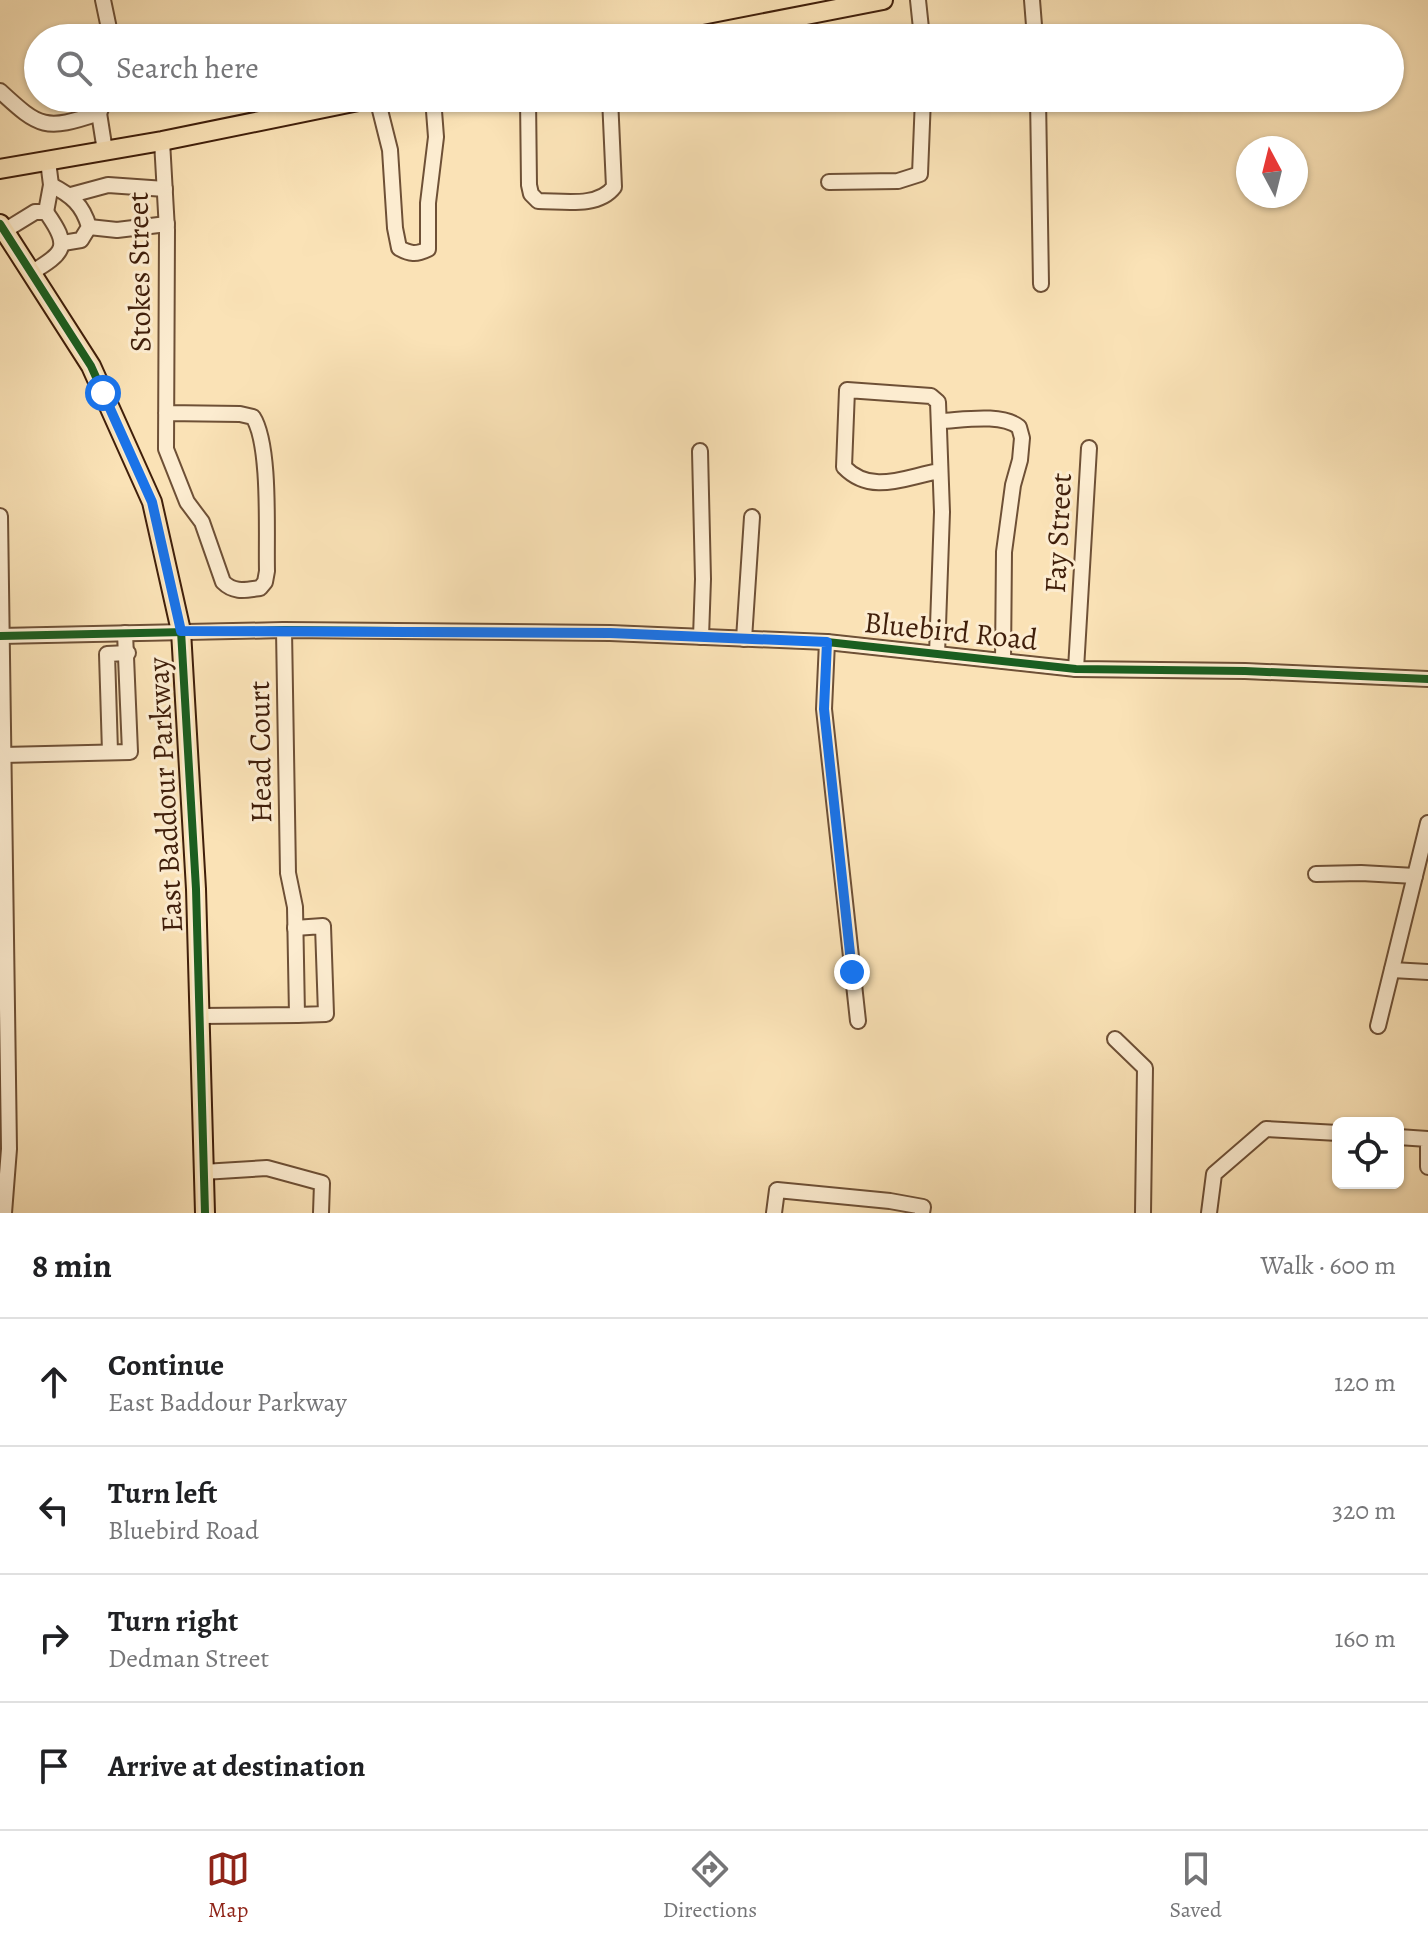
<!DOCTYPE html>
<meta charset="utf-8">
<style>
body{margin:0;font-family:Alegreya,serif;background:#f2f2f2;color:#202124}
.controls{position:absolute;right:24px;bottom:24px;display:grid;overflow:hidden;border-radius:12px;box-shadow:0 2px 6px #0004}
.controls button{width:72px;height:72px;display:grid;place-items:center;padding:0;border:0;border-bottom:2px solid #e0e0e0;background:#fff;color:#202124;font:40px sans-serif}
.compass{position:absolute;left:1236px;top:136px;width:72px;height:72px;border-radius:50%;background:#fff;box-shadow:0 2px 6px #0004;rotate:353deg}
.stop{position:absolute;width:24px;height:24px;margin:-18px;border:6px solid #1a73e8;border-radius:50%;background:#fff}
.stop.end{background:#1a73e8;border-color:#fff;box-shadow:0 2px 8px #0008}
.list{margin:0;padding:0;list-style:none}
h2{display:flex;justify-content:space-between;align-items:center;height:104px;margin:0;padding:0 32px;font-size:34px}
h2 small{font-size:26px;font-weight:400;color:#757577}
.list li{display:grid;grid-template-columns:52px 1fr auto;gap:24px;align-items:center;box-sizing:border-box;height:128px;padding:0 32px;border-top:2px solid #e0e0e0}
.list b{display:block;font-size:30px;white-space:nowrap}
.list p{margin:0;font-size:26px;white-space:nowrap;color:#757577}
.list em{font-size:26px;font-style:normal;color:#757577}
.icon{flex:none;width:44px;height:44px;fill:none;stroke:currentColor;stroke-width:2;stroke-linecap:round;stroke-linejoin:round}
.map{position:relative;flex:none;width:1428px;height:1213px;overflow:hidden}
.search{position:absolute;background:#fff;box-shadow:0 2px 6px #0004;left:24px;right:24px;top:24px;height:88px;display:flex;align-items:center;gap:20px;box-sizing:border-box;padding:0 28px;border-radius:44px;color:#757577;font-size:30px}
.sheet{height:616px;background:#fff}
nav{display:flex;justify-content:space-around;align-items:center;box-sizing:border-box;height:112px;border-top:2px solid #e0e0e0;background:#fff;font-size:22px;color:#757577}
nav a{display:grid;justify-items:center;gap:4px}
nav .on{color:#8f2418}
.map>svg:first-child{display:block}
</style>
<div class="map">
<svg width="1428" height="1213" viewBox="0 0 1428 1213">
<rect width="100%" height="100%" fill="#fae2b6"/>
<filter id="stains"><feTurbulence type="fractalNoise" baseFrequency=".0025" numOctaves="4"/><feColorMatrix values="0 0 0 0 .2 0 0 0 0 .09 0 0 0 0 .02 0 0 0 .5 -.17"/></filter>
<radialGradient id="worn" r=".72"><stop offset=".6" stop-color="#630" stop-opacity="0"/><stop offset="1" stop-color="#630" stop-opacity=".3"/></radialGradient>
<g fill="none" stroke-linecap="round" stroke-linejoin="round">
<!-- minor casing -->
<g stroke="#6e5036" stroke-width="18">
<g id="minor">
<path d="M103 0 111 38"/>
<path d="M918 0 922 38"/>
<path d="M1032 0 1035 38"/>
<path d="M0 91C40 128 45 131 99 113L106 98"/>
<path d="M377 98 390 150 395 228 399 248C410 254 416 255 428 249V203L436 137 433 98"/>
<path d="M528 98 529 185 531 194 538 201C563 201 598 208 614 187L610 98"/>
<path d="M1038 98 1041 284"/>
<path d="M99 113 105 151"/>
<path d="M162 141 167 230 166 449 187 502 202 522 223 582C234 593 245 590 260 588L265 582 267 571C266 535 271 445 253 417L240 414 166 413"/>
<path d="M829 182 898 181 920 174 923 98"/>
<path d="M51 185C71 195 83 205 89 227L81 240 63 243"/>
<path d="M71 195 108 185 165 189"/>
<path d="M46 212 51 185 48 161"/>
<path d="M89 227 117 230 167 224"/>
<path d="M4 231 35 212H46C71 247 65 252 31 273"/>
<path d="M940 421C963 420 1001 413 1019 427L1022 438 1020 460 1013 485 1004 552 1003 661"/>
<path d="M700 451 703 579 701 637"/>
<path d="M0 516 9 1149 4 1213"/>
<path d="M0 636 284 630 610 633 827 642 1076 669 1245 671 1428 679"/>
<path d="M744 639 752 517"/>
<path d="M827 642 824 709 858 1021"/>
<path d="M937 654 942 512 938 402 931 396 847 390 844 467C872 496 907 476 940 471"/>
<path d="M1076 669 1089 448"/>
<path d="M110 752 107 654 128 653"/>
<path d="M3 755 130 752 125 633"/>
<path d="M1316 874 1361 873 1415 876"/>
<path d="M295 928 323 926 326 1014 297 1015"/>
<path d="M1392 970 1428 972"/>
<path d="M199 1016 297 1015 295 907 288 873 284 630"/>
<path d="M1378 1026 1428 823"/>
<path d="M1115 1039 1145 1068 1143 1213"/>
<path d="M1398 1137 1428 1139V1167"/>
<path d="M203 1172 267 1168 322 1183 321 1213"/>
<path d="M774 1213 777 1190 890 1201 923 1207 922 1213"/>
<path d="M1209 1213 1214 1174 1266 1129 1338 1133"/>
</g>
</g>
<!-- major casing -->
<g stroke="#401f0b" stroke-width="22">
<g id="major">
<path d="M688 38 883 0"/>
<path d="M0 169 162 141 373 98"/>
<path d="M0 224 91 366 152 502 181 631 196 889 205 1213"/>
</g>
</g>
<!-- minor -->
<use href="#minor" stroke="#fcecd0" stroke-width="14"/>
<!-- major -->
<use href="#major" stroke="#fae2b6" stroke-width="18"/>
<!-- cycleway casing -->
<g stroke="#fcecd0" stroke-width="13">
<g id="cycleway">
<path d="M0 224 91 366 152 502 181 631 196 889 205 1213"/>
<path d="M0 636 284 630 610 633 827 642 1076 669 1245 671 1428 679"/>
</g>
</g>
<!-- cycleway -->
<use href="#cycleway" stroke="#1b5e20" stroke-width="8"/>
</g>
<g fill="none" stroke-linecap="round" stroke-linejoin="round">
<!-- route -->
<path stroke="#1a73e8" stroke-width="10" d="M103 393 152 502 181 631 610 633 827 642 824 709 852 972"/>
</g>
<g text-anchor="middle" stroke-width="6" stroke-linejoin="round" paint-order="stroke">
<!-- street labels -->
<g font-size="30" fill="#401f0b" stroke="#fcecd0">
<text transform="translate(139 272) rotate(-91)" y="10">Stokes Street</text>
<text transform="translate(1058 533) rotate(-87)" y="10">Fay Street</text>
<text transform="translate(951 631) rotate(6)" y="10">Bluebird Road</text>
<text transform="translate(260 752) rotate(-91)" y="10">Head Court</text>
<text transform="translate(165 795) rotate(-93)" y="10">East Baddour Parkway</text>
</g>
</g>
<rect width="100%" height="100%" filter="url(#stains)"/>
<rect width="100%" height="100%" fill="url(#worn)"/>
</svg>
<div class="controls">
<button><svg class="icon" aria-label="locate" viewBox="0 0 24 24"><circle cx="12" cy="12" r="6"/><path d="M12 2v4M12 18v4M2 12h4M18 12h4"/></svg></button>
</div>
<svg class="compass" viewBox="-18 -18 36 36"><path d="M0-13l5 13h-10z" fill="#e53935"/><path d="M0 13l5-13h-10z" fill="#757577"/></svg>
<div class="stop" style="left:103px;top:393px"></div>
<div class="stop end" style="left:852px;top:972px"></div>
<div class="search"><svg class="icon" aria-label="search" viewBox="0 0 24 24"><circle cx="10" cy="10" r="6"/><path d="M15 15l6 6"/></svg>Search here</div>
</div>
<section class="sheet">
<h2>8 min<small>Walk · 600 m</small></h2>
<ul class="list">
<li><svg class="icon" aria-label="ahead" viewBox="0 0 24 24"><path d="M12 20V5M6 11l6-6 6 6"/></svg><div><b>Continue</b><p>East Baddour Parkway</p></div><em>120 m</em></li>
<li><svg class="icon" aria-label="left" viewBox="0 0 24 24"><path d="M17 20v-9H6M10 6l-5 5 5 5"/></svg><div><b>Turn left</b><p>Bluebird Road</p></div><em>320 m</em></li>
<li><svg class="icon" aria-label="right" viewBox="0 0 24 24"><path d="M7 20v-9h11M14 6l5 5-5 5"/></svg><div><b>Turn right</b><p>Dedman Street</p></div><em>160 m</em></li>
<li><svg class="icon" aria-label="arrive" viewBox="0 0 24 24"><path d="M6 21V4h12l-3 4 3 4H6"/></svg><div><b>Arrive at destination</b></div></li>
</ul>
</section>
<nav>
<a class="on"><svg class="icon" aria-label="map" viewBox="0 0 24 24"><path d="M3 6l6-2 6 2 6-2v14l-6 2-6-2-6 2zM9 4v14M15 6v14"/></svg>Map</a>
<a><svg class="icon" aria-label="directions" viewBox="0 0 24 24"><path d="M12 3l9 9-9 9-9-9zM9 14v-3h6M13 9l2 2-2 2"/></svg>Directions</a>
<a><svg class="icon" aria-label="saved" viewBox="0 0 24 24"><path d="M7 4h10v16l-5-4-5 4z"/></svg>Saved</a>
</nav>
